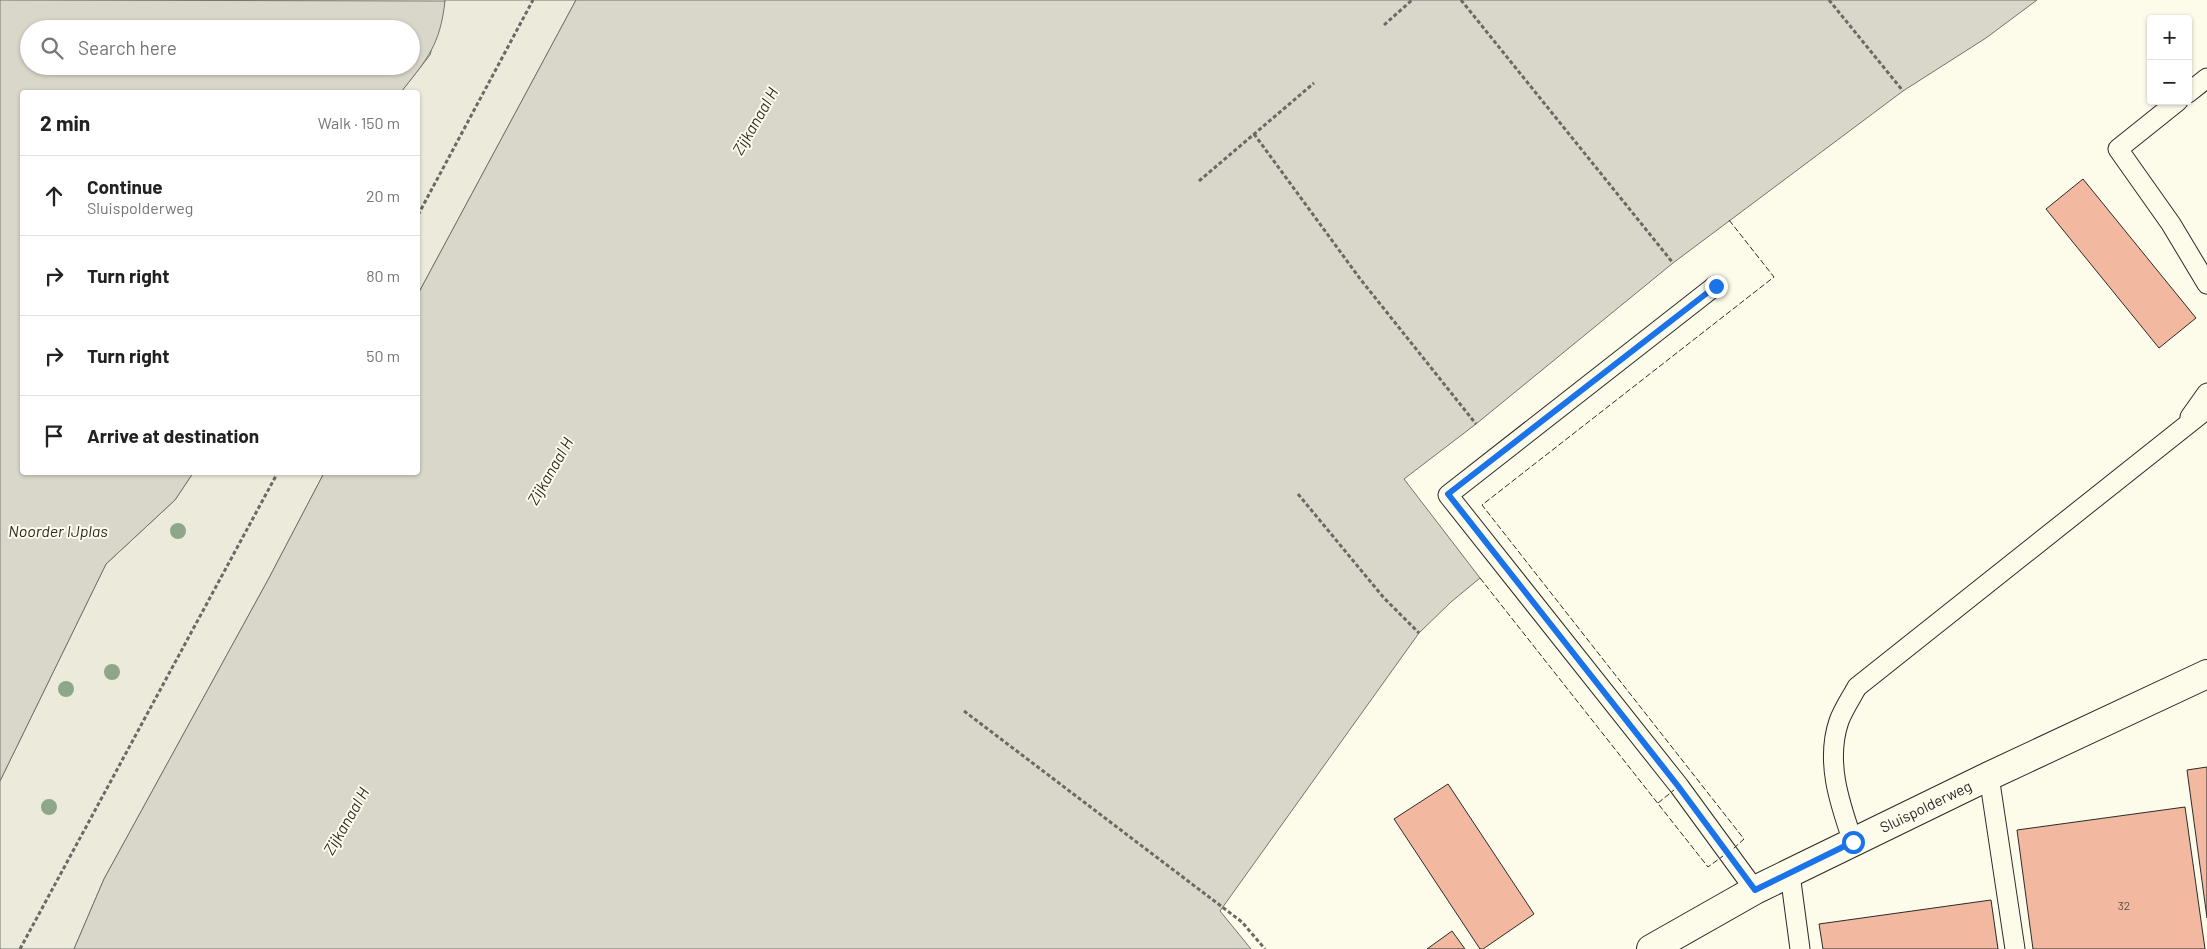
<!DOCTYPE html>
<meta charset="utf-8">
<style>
body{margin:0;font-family:Barlow,sans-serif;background:#f6f6f6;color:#222}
.controls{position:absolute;right:15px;top:15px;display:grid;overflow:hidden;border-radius:5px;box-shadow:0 1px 4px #0004}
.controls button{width:45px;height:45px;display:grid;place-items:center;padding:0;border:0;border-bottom:1px solid #e0e0e0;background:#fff;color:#222;font:25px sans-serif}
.stop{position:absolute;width:15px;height:15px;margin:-11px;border:4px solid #1a73e8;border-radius:50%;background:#fff}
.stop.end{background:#1a73e8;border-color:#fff;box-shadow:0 1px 5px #0008}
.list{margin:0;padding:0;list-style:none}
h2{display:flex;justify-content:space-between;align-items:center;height:65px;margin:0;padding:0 20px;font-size:21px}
h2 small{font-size:16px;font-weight:400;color:#767676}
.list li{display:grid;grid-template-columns:32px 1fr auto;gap:15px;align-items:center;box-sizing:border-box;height:80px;padding:0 20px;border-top:1px solid #e0e0e0}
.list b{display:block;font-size:19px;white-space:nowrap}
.list p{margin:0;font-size:16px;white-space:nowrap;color:#767676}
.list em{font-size:16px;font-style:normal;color:#767676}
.icon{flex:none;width:28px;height:28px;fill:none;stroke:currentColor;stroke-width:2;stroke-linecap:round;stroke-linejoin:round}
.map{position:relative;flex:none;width:2207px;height:949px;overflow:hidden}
.search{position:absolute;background:#fff;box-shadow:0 1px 4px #0004;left:20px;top:20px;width:400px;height:55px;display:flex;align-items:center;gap:12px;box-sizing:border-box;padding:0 18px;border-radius:28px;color:#767676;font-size:19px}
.panel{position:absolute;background:#fff;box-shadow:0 1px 4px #0004;left:20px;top:90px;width:400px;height:385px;border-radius:5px}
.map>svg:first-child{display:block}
</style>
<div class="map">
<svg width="2207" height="949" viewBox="0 0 2207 949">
<rect width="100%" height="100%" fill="#fdfbea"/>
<!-- green -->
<g fill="#ecebdb" stroke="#74746e">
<path d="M445 0H576L418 294V92H401L430 55Z"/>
<path d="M193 473H324L269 578 104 879 74 949H0V781L106 564 175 500Z"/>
</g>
<!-- water -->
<g fill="#d8d7c9" stroke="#74746e" fill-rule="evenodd">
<path d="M0 0 445 1C440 45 428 58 401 92H22V472L193 473 175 500 106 564 0 781ZM29 29H411V66H29Z"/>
<path d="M576 0H2037L1986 38 1903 91 1673 263 1476 424 1404 479 1480 578 1451 602 1419 633 1220 911 1251 949H74L104 879 269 578 324 473 418 472V294Z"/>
</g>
<!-- building -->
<g fill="#f2b8a0" stroke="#2b2b2b">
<path d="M2083 179 2196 318 2159 348 2046 209Z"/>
<path d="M2207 767V918L2187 770Z"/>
<path d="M1448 784 1534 914 1483 949H1480L1394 819Z"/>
<path d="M2185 807 2205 949H2033L2017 830Z"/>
<path d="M1991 900 1998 949H1823L1819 924Z"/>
<path d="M1452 931 1465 949H1427Z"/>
</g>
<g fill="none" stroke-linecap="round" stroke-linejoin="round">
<!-- service casing -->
<g stroke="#2b2b2b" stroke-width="21">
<g id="service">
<path d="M2188 93 2207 78"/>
<path d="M2178 101 2118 149 2171 224 2207 284"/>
<path d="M1715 286 1448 495 1679 786 1755 890"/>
<path d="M2190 417 2207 393"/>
<path d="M1989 776 2015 949"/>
<path d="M1853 842C1840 804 1825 762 1839 721 1843 710 1851 698 1857 687L2207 409"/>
<path d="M1790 874 1800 949"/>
</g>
</g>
<!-- minor casing -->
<g stroke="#2b2b2b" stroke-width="30">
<path id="minor" d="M1651 949 1755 890 1989 776 2207 674"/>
</g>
<!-- path -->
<g stroke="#6a6964" stroke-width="3" stroke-dasharray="4 2.5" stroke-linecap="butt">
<path d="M1461 0 1673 263"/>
<path d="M1829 0 1903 91"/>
<path d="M1384 25 1412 0"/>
<path d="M1254 134 1361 280 1476 424"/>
<path d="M1199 181 1314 83"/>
<path d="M418 215 533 0"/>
<path d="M1298 494 1384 598 1419 633"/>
<path d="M964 711 1242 922 1265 949"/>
<path d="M20 949 278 472"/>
</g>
<!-- service -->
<use href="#service" stroke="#fdfbea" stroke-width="19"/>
<!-- minor -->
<use href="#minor" stroke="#fdfbea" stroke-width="28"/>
<!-- fence -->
<g stroke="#2b2b2b" stroke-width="1" stroke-dasharray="6 2.5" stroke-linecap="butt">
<path d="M1729 220 1774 277 1482 505 1744 839 1733 849"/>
<path d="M1480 578 1708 867 1723 856"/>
<path d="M1658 803 1674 790"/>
</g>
</g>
<!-- trees -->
<g fill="#8ea78a">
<circle cx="178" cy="531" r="8"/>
<circle cx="112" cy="672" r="8"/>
<circle cx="66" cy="689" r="8"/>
<circle cx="49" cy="807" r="8"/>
</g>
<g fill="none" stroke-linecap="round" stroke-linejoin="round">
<!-- route -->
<path stroke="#1a73e8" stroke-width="6" d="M1716 286 1448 494 1678 786 1755 890 1853 842"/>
</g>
<g text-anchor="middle" stroke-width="4" stroke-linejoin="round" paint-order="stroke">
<!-- number labels -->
<g font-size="12" fill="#5d4e48">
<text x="2124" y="910">32</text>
</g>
<!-- street labels -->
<g font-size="15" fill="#2b2b2b" stroke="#fdfbea">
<text transform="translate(1926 807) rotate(-26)" y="5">Sluispolderweg</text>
</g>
<!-- water labels -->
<g font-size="16" font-style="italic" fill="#2b2b2b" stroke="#fdfbea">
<text transform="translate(755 121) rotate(-60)" y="6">Zijkanaal H</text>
<text transform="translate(550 471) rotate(-60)" y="6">Zijkanaal H</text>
<text x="58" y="537">Noorder IJplas</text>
<text transform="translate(346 821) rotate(-60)" y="6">Zijkanaal H</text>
</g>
</g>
</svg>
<div class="controls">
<button>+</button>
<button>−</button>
</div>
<div class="stop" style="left:1853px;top:842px"></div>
<div class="stop end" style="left:1716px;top:286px"></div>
<div class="search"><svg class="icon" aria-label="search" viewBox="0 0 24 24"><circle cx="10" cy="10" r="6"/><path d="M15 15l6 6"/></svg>Search here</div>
<section class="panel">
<h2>2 min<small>Walk · 150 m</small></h2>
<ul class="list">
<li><svg class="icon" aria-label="ahead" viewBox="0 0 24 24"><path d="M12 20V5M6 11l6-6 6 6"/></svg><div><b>Continue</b><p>Sluispolderweg</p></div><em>20 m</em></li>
<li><svg class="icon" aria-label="right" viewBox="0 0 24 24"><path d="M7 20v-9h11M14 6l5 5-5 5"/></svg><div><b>Turn right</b></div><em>80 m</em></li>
<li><svg class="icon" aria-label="right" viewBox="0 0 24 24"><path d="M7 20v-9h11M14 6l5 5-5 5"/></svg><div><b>Turn right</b></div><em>50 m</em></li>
<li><svg class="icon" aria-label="arrive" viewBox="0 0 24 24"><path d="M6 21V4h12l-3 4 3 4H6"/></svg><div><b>Arrive at destination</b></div></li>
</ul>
</section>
</div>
